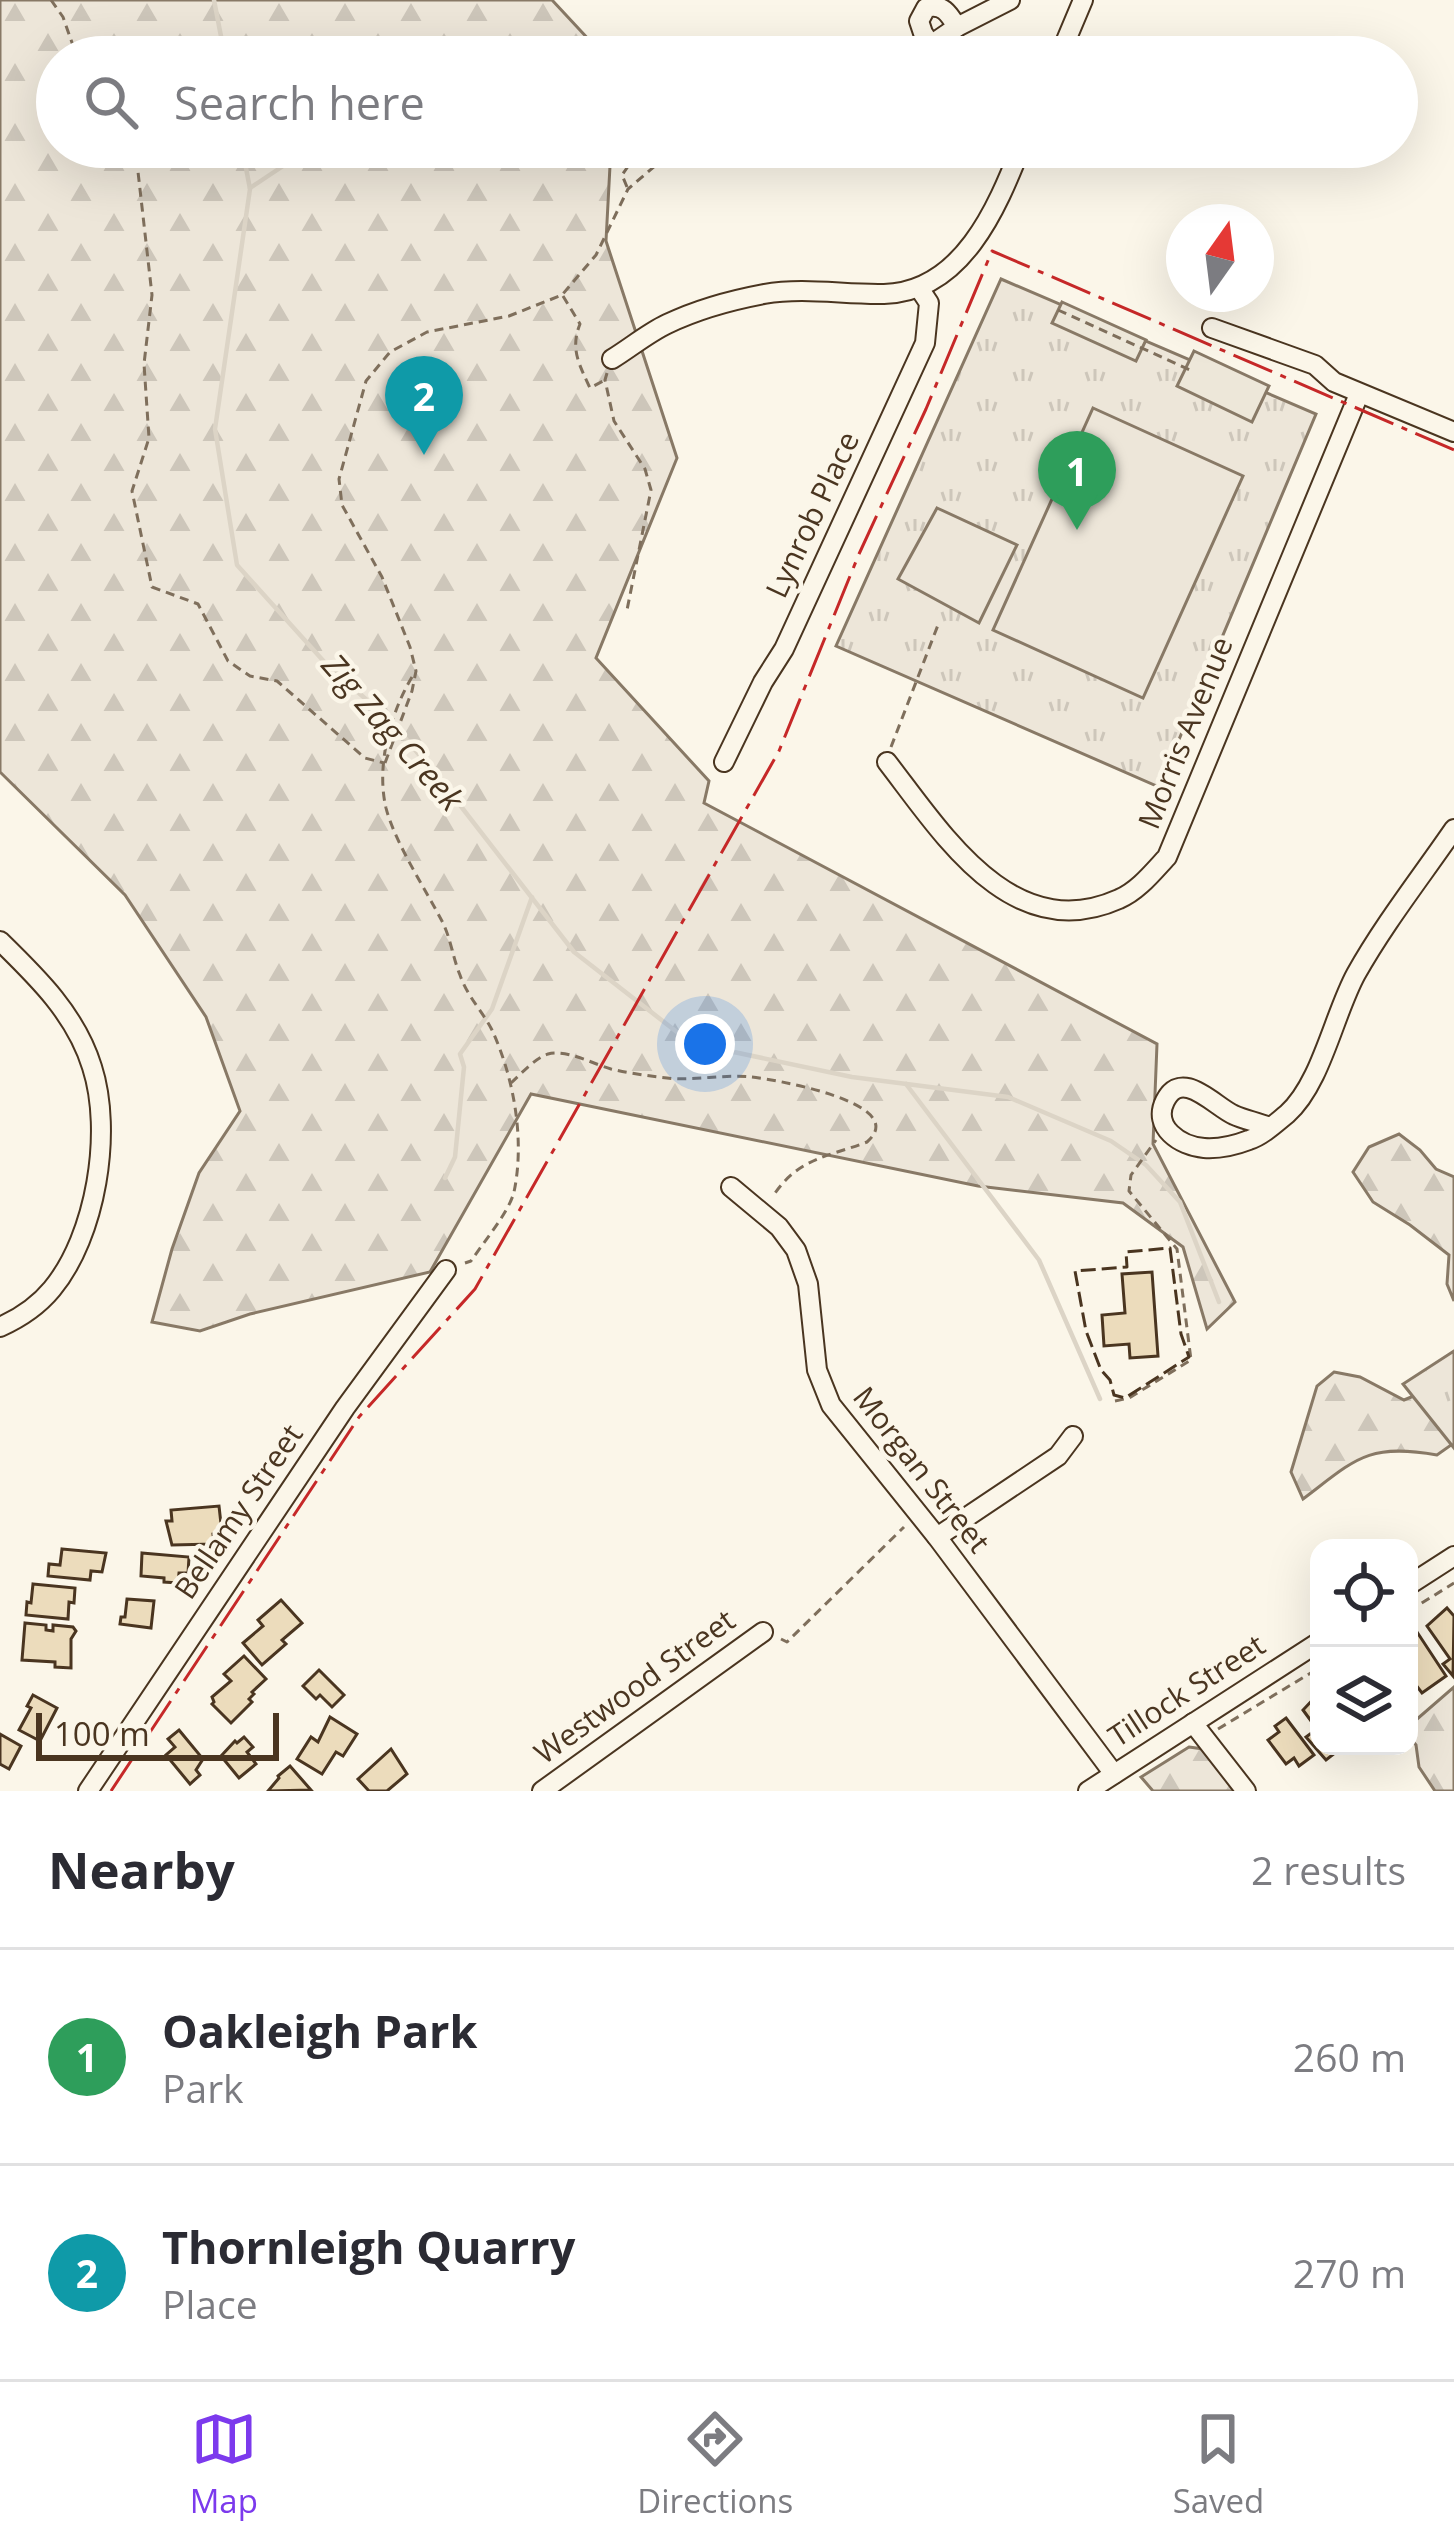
<!DOCTYPE html>
<style>
body{margin:0;font-family:"Open Sans",sans-serif;background:#f2f2f3;color:#2b2b33}
.controls{position:absolute;right:36px;bottom:36px;display:grid;overflow:hidden;border-radius:24px;box-shadow:0 12px 48px #0002}
.controls button{width:108px;height:108px;display:grid;place-items:center;padding:0;border:0;border-bottom:3px solid #e1e1e2;background:#fff;color:#2b2b33;font:60px sans-serif}
.compass{position:absolute;left:1166px;top:204px;width:108px;height:108px;border-radius:50%;background:#fff;box-shadow:0 12px 48px #0002;rotate:14deg}
.scale{position:absolute;left:36px;bottom:30px;width:243px;box-sizing:border-box;padding-left:12px;border:6px solid #4a3520;border-top:0;font-size:33px;line-height:42px;white-space:nowrap;color:#4a3520;-webkit-text-stroke:9px #fbf6e9;paint-order:stroke}
.you{position:absolute;left:705px;top:1044px;width:42px;height:42px;margin:-30px;border:9px solid #fff;border-radius:50%;background:#1a73e8;box-shadow:0 0 0 18px #1a73e833}
.badge{display:grid;place-items:center;width:78px;height:78px;border-radius:50%;background:#7c3aed;color:#fff;font-size:39px;font-weight:700}
.pin{position:absolute;translate:-50% -99px;filter:drop-shadow(0 3px 6px #0008)}
.pin::after{content:'';position:absolute;top:63px;width:42px;height:36px;background:inherit;clip-path:polygon(0 0,100% 0,50% 100%)}
.list{margin:0;padding:0;list-style:none}
h2{display:flex;justify-content:space-between;align-items:center;height:156px;margin:0;padding:0 48px;font-size:51px}
h2 small{font-size:39px;font-weight:400;color:#7c7c81}
.list li{display:grid;grid-template-columns:78px 1fr auto;gap:36px;align-items:center;box-sizing:border-box;height:216px;padding:0 48px;border-top:3px solid #e1e1e2}
.list b{display:block;font-size:45px;white-space:nowrap}
.list p{margin:0;font-size:39px;white-space:nowrap;color:#7c7c81}
.list em{font-size:39px;font-style:normal;color:#7c7c81}
.icon{flex:none;width:66px;height:66px;fill:none;stroke:currentColor;stroke-width:2;stroke-linecap:round;stroke-linejoin:round}
.map{position:relative;flex:none;width:1454px;height:1791px;overflow:hidden}
.search{position:absolute;background:#fff;box-shadow:0 12px 48px #0002;left:36px;right:36px;top:36px;height:132px;display:flex;align-items:center;gap:30px;box-sizing:border-box;padding:0 42px;border-radius:66px;color:#7c7c81;font-size:45px}
.sheet{height:588px;background:#fff}
nav{display:flex;justify-content:space-around;align-items:center;box-sizing:border-box;height:168px;border-top:3px solid #e1e1e2;background:#fff;font-size:33px;color:#7c7c81}
nav a{display:grid;justify-items:center;gap:6px}
nav .on{color:#7c3aed}
.map>svg:first-child{display:block}
</style>
<div class="map">
<svg width="1454" height="1791" viewBox="0 0 1454 1791">
<defs>
<pattern id="forest-firs" width="22" height="20" patternUnits="userSpaceOnUse" patternTransform="scale(3)"><rect width="22" height="20" fill="#ede6d9"/><path d="M5 1l3.5 6h-7zM16 11l3.5 6h-7z" fill="#cdc6ba"/></pattern>
<pattern id="park-tufts" width="24" height="20" patternUnits="userSpaceOnUse" patternTransform="scale(3)"><rect width="24" height="20" fill="#ede6d9"/><path d="M3 7l-1-3M5 7V3M7 7l1-3M15 17l-1-3M17 17v-4M19 17l1-3" fill="none" stroke="#cdc6ba"/></pattern>
</defs>
<rect width="100%" height="100%" fill="#fbf6e9"/>
<!-- forest -->
<g fill="url(#forest-firs)" stroke="#887966" stroke-width="3">
<path d="M0 0H552L605 57H57V147H611L606 241 677 458 596 658 709 781 704 803 1157 1044 1153 1144 1235 1302 1207 1329 1183 1247 1123 1203 978 1186 531 1094 430 1272 250 1314 200 1331 152 1322 172 1249 199 1173 240 1111 206 1017 125 895 0 772Z"/>
<path d="M1399 1134 1420 1150 1436 1169 1454 1177V1301L1447 1284 1449 1255 1410 1225 1373 1202 1353 1172 1369 1147Z"/>
<path d="M1334 1372 1360 1377 1404 1400 1433 1388 1454 1443 1437 1455C1367 1443 1356 1459 1303 1499L1291 1472 1317 1386Z"/>
<path d="M1454 1687V1791H1435L1419 1767 1416 1745 1409 1737V1726Z"/>
<path d="M1189 1747 1203 1749 1237 1791H1153L1141 1777Z"/>
</g>
<!-- park -->
<g fill="url(#park-tufts)" stroke="#887966" stroke-width="3">
<path d="M1001 279 1316 414 1159 787 836 646Z"/>
<path d="M1454 1351V1448L1403 1384Z"/>
</g>
<!-- pitch -->
<g fill="#ede6d9" stroke="#887966" stroke-width="3">
<path d="M1093 408 1243 476 1143 698 993 630Z"/>
<path d="M937 508 1017 545 979 623 898 579Z"/>
</g>
<!-- parking -->
<g fill="#ede7d9" stroke="#887966" stroke-width="3">
<path d="M1062 302 1146 340 1136 361 1052 323Z"/>
<path d="M1194 351 1269 386 1252 422 1177 386Z"/>
</g>
<g fill="none" stroke-linecap="round" stroke-linejoin="round">
<!-- stream -->
<g stroke="#dcd4c6" stroke-width="4.5">
<path d="M214 0 225 57"/>
<path d="M242 147 250 189 215 429 237 565 328 666 392 722 449 791 574 952 691 1043 852 1077 1008 1097 1111 1141 1146 1165 1180 1202 1219 1302"/>
<path d="M250 188 295 158 329 147"/>
<path d="M906 1084 1039 1260 1100 1399"/>
<path d="M445 1178 455 1157 464 1067 460 1054 492 1009 532 897"/>
</g>
</g>
<!-- building -->
<g fill="#ecdcbc" stroke="#4a3520" stroke-width="3">
<path d="M1152 1272 1158 1356 1130 1358 1129 1344 1104 1346 1102 1315 1125 1313 1122 1274Z"/>
<path d="M219 1506 222 1533 213 1534 214 1544 172 1545 166 1521H172L171 1510Z"/>
<path d="M62 1549 106 1553 102 1572 91 1571 90 1580 48 1576 49 1564 60 1565Z"/>
<path d="M142 1553 189 1557 188 1573H179L178 1583 164 1582V1578L141 1576Z"/>
<path d="M33 1584 75 1588 74 1603 69 1602 68 1619 26 1615 27 1602 31 1603Z"/>
<path d="M127 1599 154 1601 151 1628 120 1624 121 1617H125Z"/>
<path d="M281 1600 302 1623 282 1640 286 1644 262 1665 243 1643 263 1626 258 1620Z"/>
<path d="M1447 1608 1454 1616 1453 1676 1443 1664 1450 1659 1427 1626Z"/>
<path d="M25 1623 46 1625V1630L53 1631V1625L73 1627 76 1631 71 1639V1668L55 1667V1662L22 1660Z"/>
<path d="M1417 1632 1446 1676 1422 1693 1409 1676V1638Z"/>
<path d="M244 1656 266 1679 252 1692 254 1694 249 1699 252 1702 231 1723 212 1704 214 1702 212 1697 231 1681 224 1674Z"/>
<path d="M319 1670 344 1695 332 1707 320 1695 316 1699 303 1686Z"/>
<path d="M1319 1693V1746H1344L1326 1760 1306 1737 1317 1729 1303 1710Z"/>
<path d="M33 1695 57 1708 40 1741 19 1730 31 1708 27 1706Z"/>
<path d="M330 1717 357 1734 343 1756 336 1752 322 1774 297 1759 311 1737 318 1742Z"/>
<path d="M1286 1718 1314 1755 1299 1766 1294 1758 1286 1764 1268 1740 1279 1732 1275 1726Z"/>
<path d="M179 1730 203 1759 196 1770 200 1775 190 1784 166 1755 175 1747 168 1739Z"/>
<path d="M0 1734 21 1746 9 1769 0 1764Z"/>
<path d="M244 1737 253 1747 247 1752 256 1764 239 1778 221 1756 235 1741 237 1743Z"/>
<path d="M391 1749 407 1774 387 1791H369L358 1779Z"/>
<path d="M290 1766 311 1790 268 1791 279 1778 278 1776Z"/>
</g>
<g fill="none" stroke-linecap="round" stroke-linejoin="round">
<!-- minor casing -->
<g stroke="#4a3520" stroke-width="22">
<g id="minor">
<path d="M931 45 923 33 919 21 926 8C943 3 949 14 957 27"/>
<path d="M913 57 957 27 1010 0"/>
<path d="M1059 57 1083 0"/>
<path d="M1212 328 1315 365 1334 382 1454 432"/>
<path d="M612 359C630 348 648 333 667 324 696 310 732 300 764 294 805 287 844 295 884 294 962 292 997 208 1021 147"/>
<path d="M724 762 763 682 784 649 925 343 929 303 919 288"/>
<path d="M887 762C942 833 1012 947 1119 899 1138 891 1153 872 1167 857L1359 394"/>
<path d="M0 941C38 978 76 1015 92 1067 113 1132 96 1236 52 1289 38 1306 20 1318 0 1327"/>
<path d="M1269 1127C1257 1122 1245 1120 1234 1115 1215 1107 1182 1067 1165 1101 1152 1127 1180 1146 1204 1148 1218 1149 1236 1145 1249 1140 1262 1136 1276 1123 1287 1114 1321 1084 1334 1014 1356 974 1384 924 1421 877 1454 829"/>
<path d="M731 1187 779 1227 796 1250 808 1284 817 1370 831 1405 937 1537 1114 1774"/>
<path d="M937 1537 1058 1456 1073 1436"/>
<path d="M1409 1585 1454 1556"/>
<path d="M1193 1723 1246 1791"/>
<path d="M88 1791 345 1408 446 1270"/>
<path d="M542 1791 763 1632"/>
<path d="M1088 1791 1319 1642"/>
</g>
</g>
<!-- path -->
<g stroke="#7f6f5c" stroke-width="3" stroke-dasharray="9 6" stroke-linecap="butt">
<path d="M51 0 63 17 77 57"/>
<path d="M125 147 137 163 152 295 144 364 149 438 132 491 152 587 198 604 228 661 250 676 277 681 365 758 384 763"/>
<path d="M627 187 622 175 636 155"/>
<path d="M563 296 580 324C570 349 579 364 590 388L603 381"/>
<path d="M1058 310 1190 370"/>
<path d="M607 373 605 380 614 421 645 469 651 490 627 610"/>
<path d="M412 677C390 714 376 766 386 808 395 843 426 890 443 923 451 940 453 958 460 975 467 996 483 1012 492 1030 514 1078 525 1140 514 1192 509 1212 483 1243 471 1261L465 1263"/>
<path d="M891 747 938 625"/>
<path d="M385 763 412 691 416 671 410 647 382 577 342 505 339 479 366 381 390 352 427 332 509 316 562 295 596 255 628 189 677 147"/>
<path d="M511 1083C521 1074 535 1058 548 1054 567 1049 593 1064 611 1069 629 1073 648 1076 667 1078 695 1081 723 1074 751 1077 773 1079 912 1103 867 1142 828 1157 799 1157 773 1196"/>
<path d="M1115 1401 1129 1398 1191 1360 1177 1249 1129 1191 1131 1175 1156 1140"/>
<path d="M1409 1611 1454 1583"/>
<path d="M781 1639 787 1642 904 1527"/>
<path d="M1218 1729 1319 1668"/>
</g>
<!-- minor -->
<use href="#minor" stroke="#fbf6e9" stroke-width="18"/>
<!-- fence -->
<path stroke="#4a3520" stroke-width="3" stroke-dasharray="15 6" stroke-linecap="butt" d="M1170 1248 1181 1334 1189 1357 1125 1398 1114 1395 1110 1380 1101 1370 1086 1331 1075 1271 1127 1267 1126 1252Z"/>
<!-- power -->
<path stroke="#c62828" stroke-width="3" stroke-dasharray="42 9 6 9" stroke-linecap="butt" d="M111 1791 359 1417 475 1289 779 751 859 554 926 409 992 251 1454 450"/>
</g>
<g text-anchor="middle" stroke-width="9" stroke-linejoin="round" paint-order="stroke">
<!-- street labels -->
<g font-size="30" fill="#4a3520" stroke="#fbf6e9">
<text transform="translate(813 515) rotate(-65)" y="10">Lynrob Place</text>
<text transform="translate(1186 733) rotate(-68)" y="10">Morris Avenue</text>
<text transform="translate(921 1470) rotate(52)" y="10">Morgan Street</text>
<text transform="translate(239 1512) rotate(-56)" y="10">Bellamy Street</text>
<text transform="translate(635 1687) rotate(-36)" y="10">Westwood Street</text>
<text transform="translate(1187 1691) rotate(-33)" y="10">Tillock Street</text>
</g>
<!-- water labels -->
<g font-size="33" font-style="italic" fill="#4a3520" stroke="#fbf6e9">
<text transform="translate(393 732) rotate(49)" y="12">Zig Zag Creek</text>
</g>
</g>
</svg>
<div class="controls">
<button><svg class="icon" aria-label="locate" viewBox="0 0 24 24"><circle cx="12" cy="12" r="6"/><path d="M12 2v4M12 18v4M2 12h4M18 12h4"/></svg></button>
<button><svg class="icon" aria-label="layers" viewBox="0 0 24 24"><path d="M12 4l9 5-9 5-9-5zM3 14l9 5 9-5"/></svg></button>
</div>
<svg class="compass" viewBox="-18 -18 36 36"><path d="M0-13l5 13h-10z" fill="#e53935"/><path d="M0 13l5-13h-10z" fill="#7c7c81"/></svg>
<div class="scale">100 m</div>
<div class="you"></div>
<div class="pin badge" style="left:1077px;top:530px;background:#2e9e5b">1</div>
<div class="pin badge" style="left:424px;top:455px;background:#0f9aa8">2</div>
<div class="search"><svg class="icon" aria-label="search" viewBox="0 0 24 24"><circle cx="10" cy="10" r="6"/><path d="M15 15l6 6"/></svg>Search here</div>
</div>
<section class="sheet">
<h2>Nearby<small>2 results</small></h2>
<ul class="list">
<li><span class="badge" style="background:#2e9e5b">1</span><div><b>Oakleigh Park</b><p>Park</p></div><em>260 m</em></li>
<li><span class="badge" style="background:#0f9aa8">2</span><div><b>Thornleigh Quarry</b><p>Place</p></div><em>270 m</em></li>
</ul>
</section>
<nav>
<a class="on"><svg class="icon" aria-label="map" viewBox="0 0 24 24"><path d="M3 6l6-2 6 2 6-2v14l-6 2-6-2-6 2zM9 4v14M15 6v14"/></svg>Map</a>
<a><svg class="icon" aria-label="directions" viewBox="0 0 24 24"><path d="M12 3l9 9-9 9-9-9zM9 14v-3h6M13 9l2 2-2 2"/></svg>Directions</a>
<a><svg class="icon" aria-label="saved" viewBox="0 0 24 24"><path d="M7 4h10v16l-5-4-5 4z"/></svg>Saved</a>
</nav>
